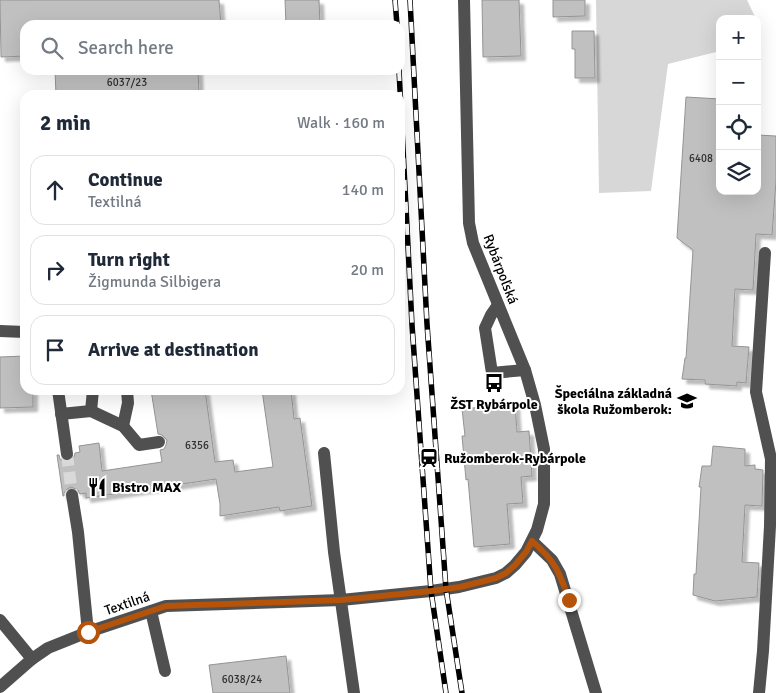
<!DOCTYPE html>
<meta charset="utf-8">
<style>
body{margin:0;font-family:Signika,sans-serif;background:#f6f6f7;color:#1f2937}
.controls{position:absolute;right:15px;top:15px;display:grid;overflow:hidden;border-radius:10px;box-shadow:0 5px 20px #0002}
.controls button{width:45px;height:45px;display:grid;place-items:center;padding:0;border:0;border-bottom:1px solid #e0e1e3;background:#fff;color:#1f2937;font:25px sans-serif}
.stop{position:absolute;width:15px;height:15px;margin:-11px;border:4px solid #b45309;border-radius:50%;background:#fff}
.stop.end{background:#b45309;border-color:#fff;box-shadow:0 1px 5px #0008}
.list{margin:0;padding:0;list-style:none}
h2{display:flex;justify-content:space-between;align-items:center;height:65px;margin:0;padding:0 20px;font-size:21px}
h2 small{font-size:16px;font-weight:400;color:#747a83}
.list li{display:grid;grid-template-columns:32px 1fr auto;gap:15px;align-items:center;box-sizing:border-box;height:70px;margin:0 10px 10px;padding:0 10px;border:1px solid #e0e1e3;border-radius:15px}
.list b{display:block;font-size:19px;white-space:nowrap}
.list p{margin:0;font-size:16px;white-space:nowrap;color:#747a83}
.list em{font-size:16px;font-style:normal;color:#747a83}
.icon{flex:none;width:28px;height:28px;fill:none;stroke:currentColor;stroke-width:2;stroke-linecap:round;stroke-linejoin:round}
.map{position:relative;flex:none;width:776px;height:693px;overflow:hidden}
.search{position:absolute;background:#fff;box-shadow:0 5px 20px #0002;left:20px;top:20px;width:385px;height:55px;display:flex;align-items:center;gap:12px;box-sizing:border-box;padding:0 18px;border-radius:15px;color:#747a83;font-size:19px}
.panel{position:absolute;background:#fff;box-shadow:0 5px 20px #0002;left:20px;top:90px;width:385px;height:305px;border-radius:15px}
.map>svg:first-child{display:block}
</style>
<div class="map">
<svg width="776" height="693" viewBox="0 0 776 693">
<defs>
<filter id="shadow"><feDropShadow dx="4.5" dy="4.5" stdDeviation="1" flood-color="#0004"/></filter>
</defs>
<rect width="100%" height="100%" fill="#fff"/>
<!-- green -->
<path fill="#d7d7d7" d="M596 0H747L756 19H720V51L668 64 651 191 599 193Z"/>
<!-- building -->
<g fill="#c0c0c0" stroke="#949494" filter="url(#shadow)">
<path d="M0 0H219L221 25H25V56L1 57Z"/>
<path d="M285 0H319L320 25H286Z"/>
<path d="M482 0H519L521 56 483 57Z"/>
<path d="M553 0H585V16L553 17Z"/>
<path d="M572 31H594L595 78H575V49H572Z"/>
<path d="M55 70H198L199 95H56Z"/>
<path d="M686 97 720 99V191H757V135L776 136V181L772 235 756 234 753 290 735 289 732 346 749 347 746 383 737 382V386L705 384V380L682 379 685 358H686L693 250 677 238Z"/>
<path d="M25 356V390H33V407L0 408V357Z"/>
<path d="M151 390H205L215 462 233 460 235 472 273 467 262 390H291L294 419 300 418 312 506 280 511 279 507 220 516V504L216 479 86 498V493L80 494 78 490 71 487 67 489 64 493V496H63L57 455H59L60 459 64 461 69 462 74 457 75 453 80 452 79 446 99 443 102 471 162 462 160 450 164 449 166 445 167 440 162 435 158 434Z"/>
<path d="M515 404 517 432 529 431 532 476 521 477 523 503 507 504 510 544 474 547 468 479 466 480 462 436H465L462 409Z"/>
<path d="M713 446 745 449V466L755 465V469L763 470 762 506 745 505 742 562 759 563 757 597 715 601 693 595 694 574H696L701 487H699L702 466H711Z"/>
<path d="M286 656 290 693H213L209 665Z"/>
</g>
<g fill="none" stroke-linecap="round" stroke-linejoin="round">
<!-- minor-tunnel -->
<path stroke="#d9d9d9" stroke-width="12" stroke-dasharray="12 6" stroke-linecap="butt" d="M67 454 72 495"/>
<!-- minor -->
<g stroke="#505050" stroke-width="12">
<path d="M498 305 491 315 485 328 492 373 525 370"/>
<path d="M0 331 25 332"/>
<path d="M58 390 67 454"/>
<path d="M91 411 93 390"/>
<path d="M61 414 91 411 123 426 139 445 159 442"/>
<path d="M123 426 128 403 127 390"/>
<path d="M324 453 334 552 354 693"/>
<path d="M72 495 78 532 88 632"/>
<path d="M532 541 552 560 560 574 596 693"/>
<path d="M151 611 165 671"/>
<path d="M0 620 32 659"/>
<path d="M0 687 32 659 48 648 88 632 166 606 341 600 431 591 459 587 496 578 506 573 515 565 526 552 537 530 544 504V449L535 405 525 370 473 243 469 223 464 0"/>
<path d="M759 693 763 651 770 526 771 459 756 392 765 253"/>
</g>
<!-- rail casing -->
<g stroke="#000" stroke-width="5.5">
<g id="rail">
<path d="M395 0 397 25"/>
<path d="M410 0 427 324 446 589 462 693"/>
<path d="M399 70 412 325 431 591 446 693"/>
</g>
</g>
<!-- rail -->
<use href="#rail" stroke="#fff" stroke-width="4" stroke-dasharray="11" stroke-linecap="butt"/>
</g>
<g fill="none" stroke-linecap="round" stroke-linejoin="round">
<!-- route -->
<path stroke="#b45309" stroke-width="6" d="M88 632 166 606 341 600 431 591 460 587 496 578 506 573 515 565 526 552 532 541C555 561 559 571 569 600"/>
</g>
<!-- icons -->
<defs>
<g id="bus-bare" transform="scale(1.5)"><path d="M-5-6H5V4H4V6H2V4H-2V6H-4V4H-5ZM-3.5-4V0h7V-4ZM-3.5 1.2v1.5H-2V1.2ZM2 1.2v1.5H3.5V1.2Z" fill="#000" stroke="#fff" stroke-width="2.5" paint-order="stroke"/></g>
<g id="school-bare" transform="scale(1.5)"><path d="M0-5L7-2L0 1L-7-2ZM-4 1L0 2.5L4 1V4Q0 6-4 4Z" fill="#000" stroke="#fff" stroke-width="2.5" paint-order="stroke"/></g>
<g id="station-bare" transform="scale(1.5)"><path d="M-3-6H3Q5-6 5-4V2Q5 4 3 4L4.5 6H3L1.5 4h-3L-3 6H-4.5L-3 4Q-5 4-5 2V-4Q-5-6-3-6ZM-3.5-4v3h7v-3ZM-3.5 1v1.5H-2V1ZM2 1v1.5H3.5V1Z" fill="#000" stroke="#fff" stroke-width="2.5" paint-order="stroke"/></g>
<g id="restaurant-bare" transform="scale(1.5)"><path d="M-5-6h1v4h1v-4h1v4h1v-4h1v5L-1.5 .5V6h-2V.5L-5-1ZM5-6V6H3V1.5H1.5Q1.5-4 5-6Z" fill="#000" stroke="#fff" stroke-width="2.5" paint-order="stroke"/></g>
</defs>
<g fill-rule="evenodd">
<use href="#bus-bare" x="494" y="383"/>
<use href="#school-bare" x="687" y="401"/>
<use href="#station-bare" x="429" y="458"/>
<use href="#restaurant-bare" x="97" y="487"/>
</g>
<g text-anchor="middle" stroke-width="4" stroke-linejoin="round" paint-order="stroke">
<!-- number labels -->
<g font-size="11" fill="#303030">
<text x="127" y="86">6037/23</text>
<text x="701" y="162">6408</text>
<text x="197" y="449">6356</text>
<text x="242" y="683">6038/24</text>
</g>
<!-- street labels -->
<g font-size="14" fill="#000" stroke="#fff">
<text transform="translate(501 269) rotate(69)" y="5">Rybárpoľská</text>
<text transform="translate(127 603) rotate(-19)" y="5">Textilná</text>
</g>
<!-- poi labels -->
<g font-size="14" font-weight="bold" fill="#000" stroke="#fff" text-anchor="start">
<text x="672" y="398" text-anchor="end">Špeciálna základná<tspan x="672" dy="16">škola Ružomberok:</tspan></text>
<text x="494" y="409" text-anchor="middle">ŽST Rybárpole</text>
<text x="444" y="463">Ružomberok-Rybárpole</text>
<text x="112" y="492">Bistro MAX</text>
</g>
</g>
</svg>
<div class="controls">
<button>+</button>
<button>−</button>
<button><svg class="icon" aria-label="locate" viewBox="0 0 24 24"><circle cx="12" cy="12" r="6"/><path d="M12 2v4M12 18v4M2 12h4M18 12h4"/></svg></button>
<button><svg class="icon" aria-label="layers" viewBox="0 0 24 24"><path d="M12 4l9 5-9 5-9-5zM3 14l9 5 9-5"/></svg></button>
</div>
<div class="stop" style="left:88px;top:632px"></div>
<div class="stop end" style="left:569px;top:600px"></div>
<div class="search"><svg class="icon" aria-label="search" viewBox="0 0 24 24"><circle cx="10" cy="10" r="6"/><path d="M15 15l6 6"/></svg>Search here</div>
<section class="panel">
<h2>2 min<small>Walk · 160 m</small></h2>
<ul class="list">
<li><svg class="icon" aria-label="ahead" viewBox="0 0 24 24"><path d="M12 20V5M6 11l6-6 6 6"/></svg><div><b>Continue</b><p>Textilná</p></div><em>140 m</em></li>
<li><svg class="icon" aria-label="right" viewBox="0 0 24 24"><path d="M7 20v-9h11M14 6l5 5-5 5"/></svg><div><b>Turn right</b><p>Žigmunda Silbigera</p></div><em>20 m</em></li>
<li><svg class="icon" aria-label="arrive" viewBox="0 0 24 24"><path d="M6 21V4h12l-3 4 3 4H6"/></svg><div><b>Arrive at destination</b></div></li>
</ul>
</section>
</div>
